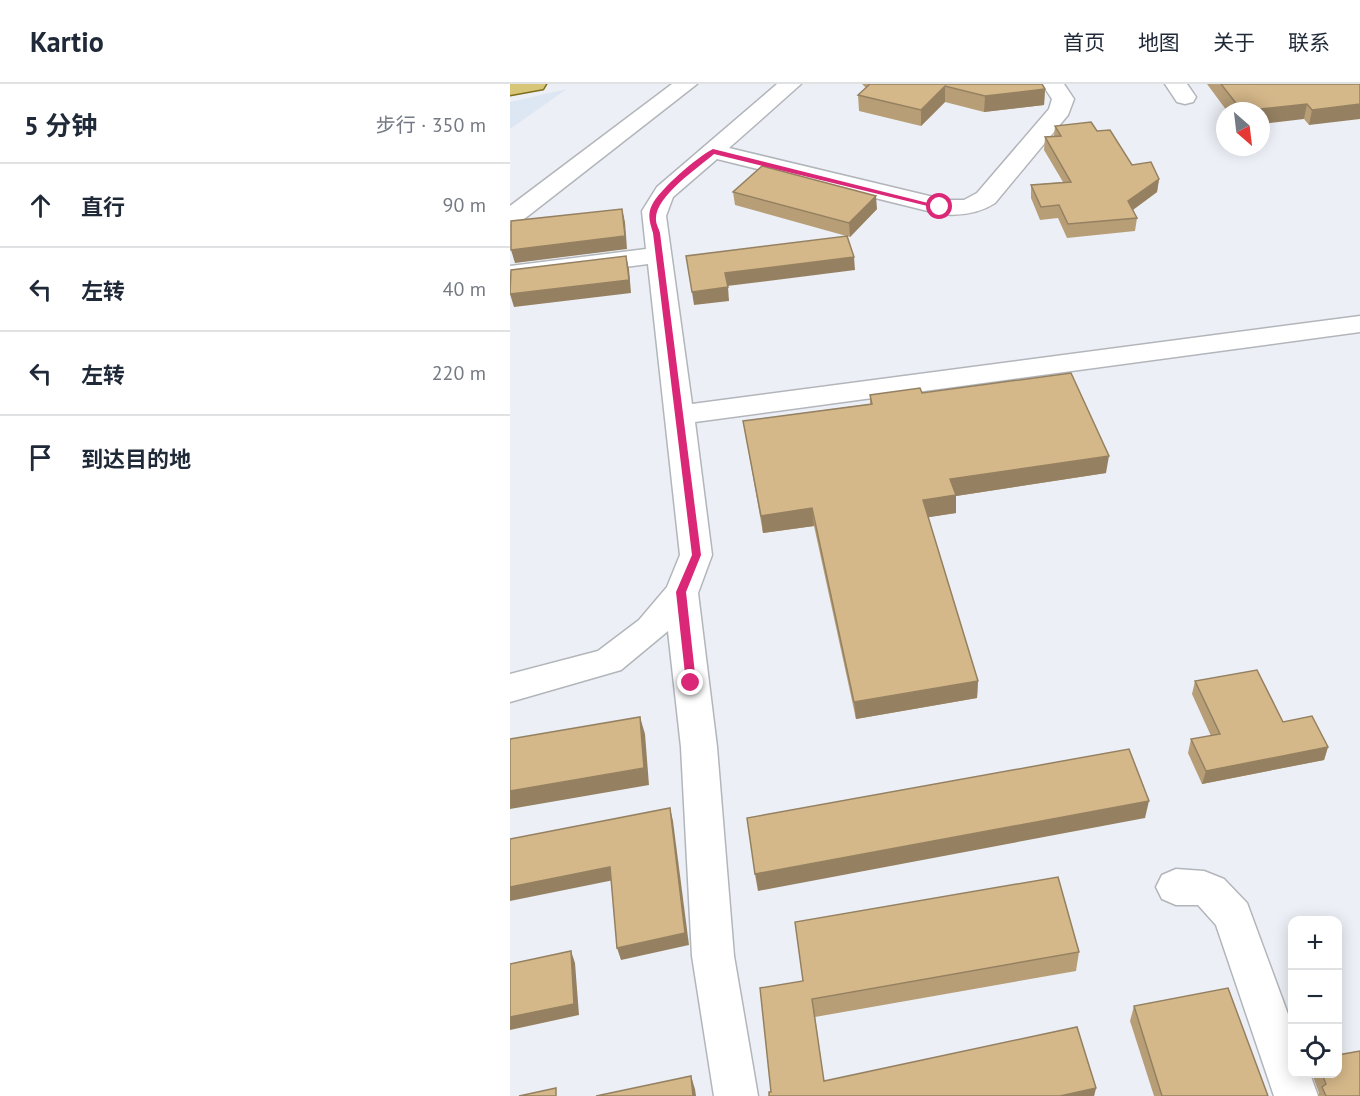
<!DOCTYPE html>
<html lang="zh">
<meta charset="utf-8">
<style>
body{margin:0;font-family:"PT Sans","Noto Sans SC",sans-serif;background:#f2f2f3;color:#1f2937}
.controls{position:absolute;right:18px;bottom:18px;display:grid;overflow:hidden;border-radius:12px;box-shadow:0 3px 15px #0003}
.controls button{width:54px;height:54px;display:grid;place-items:center;padding:0;border:0;border-bottom:2px solid #e0e1e3;background:#fff;color:#1f2937;font:30px sans-serif}
.compass{position:absolute;left:706px;top:18px;width:54px;height:54px;border-radius:50%;background:#fff;box-shadow:0 3px 15px #0003;rotate:152deg}
.stop{position:absolute;width:18px;height:18px;margin:-14px;border:4px solid #db2777;border-radius:50%;background:#fff}
.stop.end{background:#db2777;border-color:#fff;box-shadow:0 2px 6px #0008}
.list{margin:0;padding:0;list-style:none}
h2{display:flex;justify-content:space-between;align-items:center;height:78px;margin:0;padding:0 24px;font-size:26px}
h2 small{font-size:20px;font-weight:400;color:#747a83}
.list li{display:grid;grid-template-columns:39px 1fr auto;gap:18px;align-items:center;box-sizing:border-box;height:84px;padding:0 24px;border-top:2px solid #e0e1e3}
.list b{display:block;font-size:22px;white-space:nowrap}
.list em{font-size:20px;font-style:normal;color:#747a83}
.icon{flex:none;width:33px;height:33px;fill:none;stroke:currentColor;stroke-width:2;stroke-linecap:round;stroke-linejoin:round}
.map{position:relative;flex:none;width:850px;height:1012px;overflow:hidden}
header{display:flex;align-items:center;gap:36px;box-sizing:border-box;height:84px;padding:0 30px;background:#fff;border-bottom:2px solid #e0e1e3}
header strong{font-size:28px}
nav{display:flex;gap:33px;margin-inline-start:auto;font-size:21px}
main{display:flex}
aside{flex:1;background:#fff}
.map>svg:first-child{display:block}
</style>
<header>
<strong>Kartio</strong>
<nav><a>首页</a><a>地图</a><a>关于</a><a>联系</a></nav>
</header>
<main>
<aside>
<h2>5 分钟<small>步行 · 350 m</small></h2>
<ul class="list">
<li><svg class="icon" aria-label="ahead" viewBox="0 0 24 24"><path d="M12 20V5M6 11l6-6 6 6"/></svg><div><b>直行</b></div><em>90 m</em></li>
<li><svg class="icon" aria-label="left" viewBox="0 0 24 24"><path d="M17 20v-9H6M10 6l-5 5 5 5"/></svg><div><b>左转</b></div><em>40 m</em></li>
<li><svg class="icon" aria-label="left" viewBox="0 0 24 24"><path d="M17 20v-9H6M10 6l-5 5 5 5"/></svg><div><b>左转</b></div><em>220 m</em></li>
<li><svg class="icon" aria-label="arrive" viewBox="0 0 24 24"><path d="M6 21V4h12l-3 4 3 4H6"/></svg><div><b>到达目的地</b></div></li>
</ul>
</aside>
<div class="map">
<svg width="850" height="1012" viewBox="0 0 850 1012">
<rect width="100%" height="100%" fill="#ecf0f6"/>
<!-- built -->
<path fill="#dde7f3" d="M57 5 0 45V18Z"/>
<g fill="none" stroke-linecap="round" stroke-linejoin="round">
<!-- minor casing -->
<g stroke="#b2b6bb" stroke-width="3">
<g id="minor">
<path d="M162 0H187L9 139 0 141V122Z"/>
<path d="M267 0H291L219 64 436 116H454L467 109 539 25 542 15 532 0H554L564 15 558 31 485 119C468 130 449 132 430 130L207 75 163 113 156 132 182 320 850 232V248L185 338 202 471 188 509 207 663 224 872 248 1012H204L182 872 171 663 158 547 111 586 0 618V590L88 567 129 536 157 503 170 471 138 180 0 198V182L136 165 132 127 147 103Z"/>
<path d="M655 0H677L686 13 683 18 675 20 667 18Z"/>
<path d="M666 785 694 787 714 795 737 819 782 941V990H800L808 1012H764L706 841 688 821H666L652 815 646 803 652 791Z"/>
</g>
</g>
<!-- major casing -->
<g stroke="#7f6d19" stroke-width="3">
<path id="major" d="M0 0H36L33 5 0 11Z"/>
</g>
<!-- minor -->
<use href="#minor" fill="#fff" fill-rule="evenodd"/>
<!-- major -->
<use href="#major" fill="#d7c678" fill-rule="evenodd"/>
</g>
<!-- wall -->
<g fill="#b79e77">
<path d="M352 0H532L535 5 534 21 474 28 435 18 411 42 349 27 348 11 356 4Z"/>
<path d="M697 0H850L799 41 794 35 751 27H717Z"/>
<path d="M545 42 587 47 622 81 649 95 647 108 623 126 627 134 625 147 557 154 548 134 530 136 521 114V101L553 98 534 66 535 53 544 52Z"/>
<path d="M223 108 367 125 340 153 225 121Z"/>
<path d="M412 309 596 389 446 412V429L418 433 468 597 467 614 346 635 304 442 253 449 233 337 360 320V311Z"/>
<path d="M685 597 773 638 818 663 814 676 692 700 678 669 681 655 701 652 682 610Z"/>
<path d="M569 868 566 887 305 933 314 997 586 1004 584 1012H259L261 1008 250 904Z"/>
<path d="M624 922 758 1012H644L620 937Z"/>
<path d="M802 990H828L850 1012H808L809 1009Z"/>
</g>
<!-- shaded-wall -->
<g fill="#958161">
<path d="M435 2V18L411 42V26Z"/>
<path d="M535 5 534 21 474 28 475 12Z"/>
<path d="M797 20 794 35 751 40V27H737Z"/>
<path d="M850 20V35L799 41 802 26Z"/>
<path d="M649 95 647 108 617 130 618 117Z"/>
<path d="M366 112 367 125 340 153 339 139Z"/>
<path d="M112 125 115 138 117 165 5 179 1 166Z"/>
<path d="M116 172 119 185 121 209 4 223 0 210Z"/>
<path d="M344 173 345 186 217 202 215 189Z"/>
<path d="M218 203 219 217 184 221 182 208Z"/>
<path d="M599 372 596 389 446 412V429L414 434 413 416 440 395Z"/>
<path d="M302 424 304 442 253 449 251 432Z"/>
<path d="M468 597 467 614 346 635 344 618Z"/>
<path d="M130 633 135 650 139 701 0 725V707Z"/>
<path d="M818 663 814 676 692 700 696 687Z"/>
<path d="M639 717 635 734 248 807 245 790Z"/>
<path d="M160 724 163 737 179 861 111 876 107 864Z"/>
<path d="M100 783 104 796 0 817V803Z"/>
<path d="M61 867 65 879 69 931 0 946V933Z"/>
<path d="M181 992 185 1005 186 1012H183Z"/>
<path d="M586 1004 584 1012H550Z"/>
</g>
<!-- building -->
<g fill="#d5b88a" stroke="#958161" stroke-width="1.5">
<path d="M360 0H532L535 5 475 12 435 2 411 26 348 11Z"/>
<path d="M711 0H850V20L802 26 797 20 732 27Z"/>
<path d="M581 38 587 47 600 46 622 81 641 78 649 95 618 117 627 134 558 140 549 121 531 123 521 101 561 98 535 53 551 52 545 42Z"/>
<path d="M252 82 366 112 339 139 223 108Z"/>
<path d="M112 125 115 152 1 166V137Z"/>
<path d="M337 152 344 173 215 189 218 203 182 208 176 172Z"/>
<path d="M116 172 119 196 0 210 1 186Z"/>
<path d="M561 289 599 372 440 395 446 411 413 416 468 597 344 618 302 424 251 432 233 337 362 320 360 311 410 304 412 309Z"/>
<path d="M747 586 773 638 802 632 818 663 696 687 681 655 710 650 685 597Z"/>
<path d="M130 633 134 684 0 707V655Z"/>
<path d="M619 665 639 717 245 790 237 734Z"/>
<path d="M160 724 175 849 107 864 100 783 0 803V755Z"/>
<path d="M548 793 569 868 302 915 314 997 567 943 586 1004 550 1012H259V1008H261L250 904 293 897 285 838Z"/>
<path d="M61 867 64 920 0 933V880Z"/>
<path d="M718 904 758 1012H652L624 922Z"/>
<path d="M850 967V1012H816L812 1003 816 1000 812 990H828V971Z"/>
<path d="M181 992 183 1012H86Z"/>
<path d="M46 1004V1012H9Z"/>
</g>
<!-- route -->
<path fill="#db2777" d="M203 65 434 123 430 125 204 70C188 84 144 113 146 136 146 140 149 145 150 149L191 471 176 508 186 599 181 603 176 599 166 508 182 471 143 149C140 139 137 131 142 121 150 105 187 73 203 65Z"/>
</svg>
<div class="controls">
<button>+</button>
<button>−</button>
<button><svg class="icon" aria-label="locate" viewBox="0 0 24 24"><circle cx="12" cy="12" r="6"/><path d="M12 2v4M12 18v4M2 12h4M18 12h4"/></svg></button>
</div>
<svg class="compass" viewBox="-18 -18 36 36"><path d="M0-13l5 13h-10z" fill="#e53935"/><path d="M0 13l5-13h-10z" fill="#747a83"/></svg>
<div class="stop" style="left:430px;top:123px"></div>
<div class="stop end" style="left:181px;top:599px"></div>
</div>
</main>
